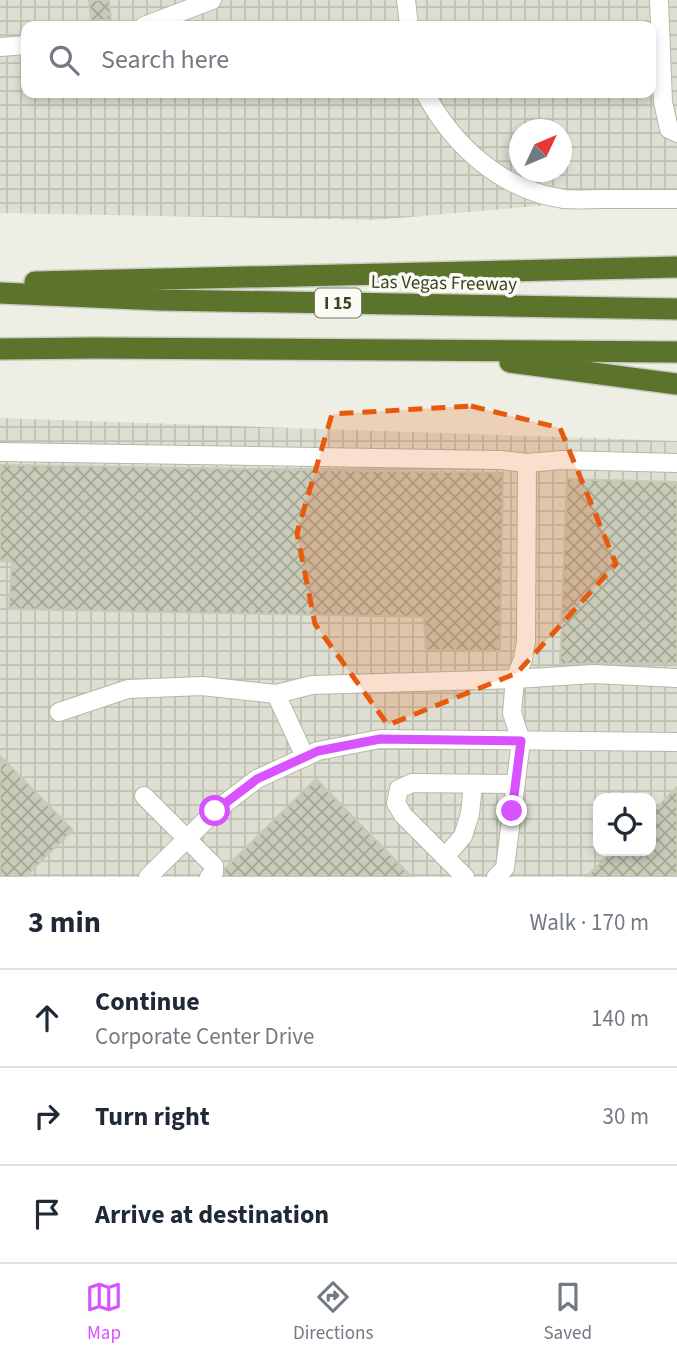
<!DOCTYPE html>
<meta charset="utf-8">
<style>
body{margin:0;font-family:"Source Sans 3",sans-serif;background:#f6f6f7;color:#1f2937}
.controls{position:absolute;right:21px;bottom:21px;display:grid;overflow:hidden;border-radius:14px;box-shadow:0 4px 10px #0003}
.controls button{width:63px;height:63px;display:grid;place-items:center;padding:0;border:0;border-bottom:2px solid #e0e1e3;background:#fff;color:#1f2937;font:35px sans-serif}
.compass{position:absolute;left:509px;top:119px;width:63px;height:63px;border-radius:50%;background:#fff;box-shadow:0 4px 10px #0003;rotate:46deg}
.stop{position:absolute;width:21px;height:21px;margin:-16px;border:5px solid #d853ff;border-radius:50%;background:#fff}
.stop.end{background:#d853ff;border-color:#fff;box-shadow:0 2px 7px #0008}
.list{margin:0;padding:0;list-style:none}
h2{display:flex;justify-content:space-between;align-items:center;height:91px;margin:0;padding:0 28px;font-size:30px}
h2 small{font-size:23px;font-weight:400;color:#747a83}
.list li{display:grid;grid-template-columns:46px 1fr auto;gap:21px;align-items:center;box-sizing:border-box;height:98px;padding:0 28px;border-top:2px solid #e0e1e3}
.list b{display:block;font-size:26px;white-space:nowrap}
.list p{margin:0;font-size:23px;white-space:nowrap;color:#747a83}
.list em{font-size:23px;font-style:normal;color:#747a83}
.icon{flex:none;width:38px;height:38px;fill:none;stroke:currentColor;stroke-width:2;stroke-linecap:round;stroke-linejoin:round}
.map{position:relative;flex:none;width:677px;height:877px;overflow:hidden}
.search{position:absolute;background:#fff;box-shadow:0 4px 10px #0003;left:21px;right:21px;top:21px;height:77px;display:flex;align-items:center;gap:18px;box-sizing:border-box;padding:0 24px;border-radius:14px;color:#747a83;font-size:26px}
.sheet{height:385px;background:#fff}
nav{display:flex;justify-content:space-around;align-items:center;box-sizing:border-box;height:98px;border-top:2px solid #e0e1e3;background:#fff;font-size:19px;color:#747a83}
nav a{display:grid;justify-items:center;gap:4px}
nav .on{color:#d853ff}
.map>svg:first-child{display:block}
</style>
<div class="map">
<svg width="677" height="877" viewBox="0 0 677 877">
<defs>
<pattern id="industrial-grid" width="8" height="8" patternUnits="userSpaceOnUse" patternTransform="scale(1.75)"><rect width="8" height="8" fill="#dedfd2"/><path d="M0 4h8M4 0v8" fill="none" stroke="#bfc1b4"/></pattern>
<pattern id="building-cross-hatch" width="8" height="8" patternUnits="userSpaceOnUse" patternTransform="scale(1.75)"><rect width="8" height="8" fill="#cacab9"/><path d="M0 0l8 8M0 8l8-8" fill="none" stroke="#a5a696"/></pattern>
</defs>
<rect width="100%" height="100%" fill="#eeefe4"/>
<!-- industrial -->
<g fill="url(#industrial-grid)" fill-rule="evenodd">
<path d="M0 0H677V194L375 220 0 213ZM26 26H651V93H26ZM520 130H562V172H520Z"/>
<path d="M0 418 677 441V877H0ZM598 798H651V851H598Z"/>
</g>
<!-- building -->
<g fill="url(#building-cross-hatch)" stroke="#c8cab6" stroke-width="2">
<path d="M89 0H109L111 19 91 21Z"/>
<path d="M0 465 503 473 500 651 426 650 424 617 9 609 12 562 0 561Z"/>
<path d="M567 479 677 482V663L560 664Z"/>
<path d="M0 756 73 830 25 877H0Z"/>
<path d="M316 779 412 877H216Z"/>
<path d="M677 787V877H586L613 851H651V813Z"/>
</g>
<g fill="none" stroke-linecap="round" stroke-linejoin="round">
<!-- minor casing -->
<g stroke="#b5b8a6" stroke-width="20">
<g id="minor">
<path d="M406 0 409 26"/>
<path d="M659 0 663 102 669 129 677 133"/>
<path d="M144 26 212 0"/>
<path d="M0 47 26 45"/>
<path d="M425 93C454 147 502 190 564 199 577 200 590 199 602 199 627 199 652 199 677 199"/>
<path d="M0 452 500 460 527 463 526 641 523 659 515 679 512 713 521 741 505 868 496 877"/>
<path d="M527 463 562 460 677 463"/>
<path d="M59 712 128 689 202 686 276 694"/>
<path d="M305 757 276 694 312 685 515 679 593 674 677 678"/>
<path d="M144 796 214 866V872L209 877"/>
<path d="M445 857 463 836 470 814 473 784"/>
<path d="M148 877 215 811 257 779 318 751 380 739 677 742"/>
<path d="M465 877 403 815 396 803 399 789 412 783 516 784"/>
</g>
</g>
<!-- highway casing -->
<g stroke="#c8cac1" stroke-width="24">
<g id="highway">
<path d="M35 282 677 267"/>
<path d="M0 293 161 300 677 309"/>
<path d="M0 349 94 348 677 352"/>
<path d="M510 362 677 384"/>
</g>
</g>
<!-- minor -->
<use href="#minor" stroke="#fff" stroke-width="18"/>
<!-- highway -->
<use href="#highway" stroke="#5b732a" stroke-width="21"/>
</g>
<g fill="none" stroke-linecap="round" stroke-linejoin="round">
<!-- route -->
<path stroke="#d853ff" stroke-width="9" d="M215 811 257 779 318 751 380 739 521 741 512 811"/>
</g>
<!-- marked area -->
<path fill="#e8590c" fill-opacity="0.2" stroke="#e8590c" stroke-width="5" stroke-dasharray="14 9" stroke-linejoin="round" d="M471 406 560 428 616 564 517 673 388 725 315 624 297 533 332 414Z"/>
<g text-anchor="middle" stroke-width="7" stroke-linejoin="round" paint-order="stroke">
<!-- shield labels -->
<rect fill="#fbfbf6" stroke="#757a61" stroke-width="2" x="315" y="288.5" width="46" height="29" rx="5"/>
<g font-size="18" font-weight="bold" fill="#3b4321">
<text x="338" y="309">I 15</text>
</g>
<!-- street labels -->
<g font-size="19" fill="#3b4321" stroke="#fbfbf6">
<text transform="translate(444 282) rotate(1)" y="7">Las Vegas Freeway</text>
</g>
</g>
</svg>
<div class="controls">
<button><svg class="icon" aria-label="locate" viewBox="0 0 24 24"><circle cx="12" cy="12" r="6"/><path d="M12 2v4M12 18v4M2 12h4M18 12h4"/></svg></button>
</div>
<svg class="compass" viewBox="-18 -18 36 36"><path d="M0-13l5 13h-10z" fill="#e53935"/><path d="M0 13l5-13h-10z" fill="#747a83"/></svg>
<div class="stop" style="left:215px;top:811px"></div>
<div class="stop end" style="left:512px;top:811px"></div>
<div class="search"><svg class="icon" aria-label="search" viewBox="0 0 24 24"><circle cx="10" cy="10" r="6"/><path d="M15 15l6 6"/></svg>Search here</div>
</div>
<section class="sheet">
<h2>3 min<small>Walk · 170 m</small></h2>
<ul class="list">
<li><svg class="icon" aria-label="ahead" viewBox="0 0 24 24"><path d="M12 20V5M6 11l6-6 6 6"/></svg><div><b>Continue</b><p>Corporate Center Drive</p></div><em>140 m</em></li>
<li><svg class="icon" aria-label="right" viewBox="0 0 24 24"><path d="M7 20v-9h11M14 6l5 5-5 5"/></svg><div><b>Turn right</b></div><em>30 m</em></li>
<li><svg class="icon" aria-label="arrive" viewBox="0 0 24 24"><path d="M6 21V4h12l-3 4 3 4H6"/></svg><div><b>Arrive at destination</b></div></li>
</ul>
</section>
<nav>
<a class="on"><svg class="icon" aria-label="map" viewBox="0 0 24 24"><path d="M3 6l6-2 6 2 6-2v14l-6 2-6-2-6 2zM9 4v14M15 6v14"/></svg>Map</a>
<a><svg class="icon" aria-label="directions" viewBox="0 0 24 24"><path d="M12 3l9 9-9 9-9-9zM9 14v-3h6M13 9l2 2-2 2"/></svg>Directions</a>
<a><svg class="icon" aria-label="saved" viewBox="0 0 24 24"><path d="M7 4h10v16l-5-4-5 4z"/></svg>Saved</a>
</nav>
